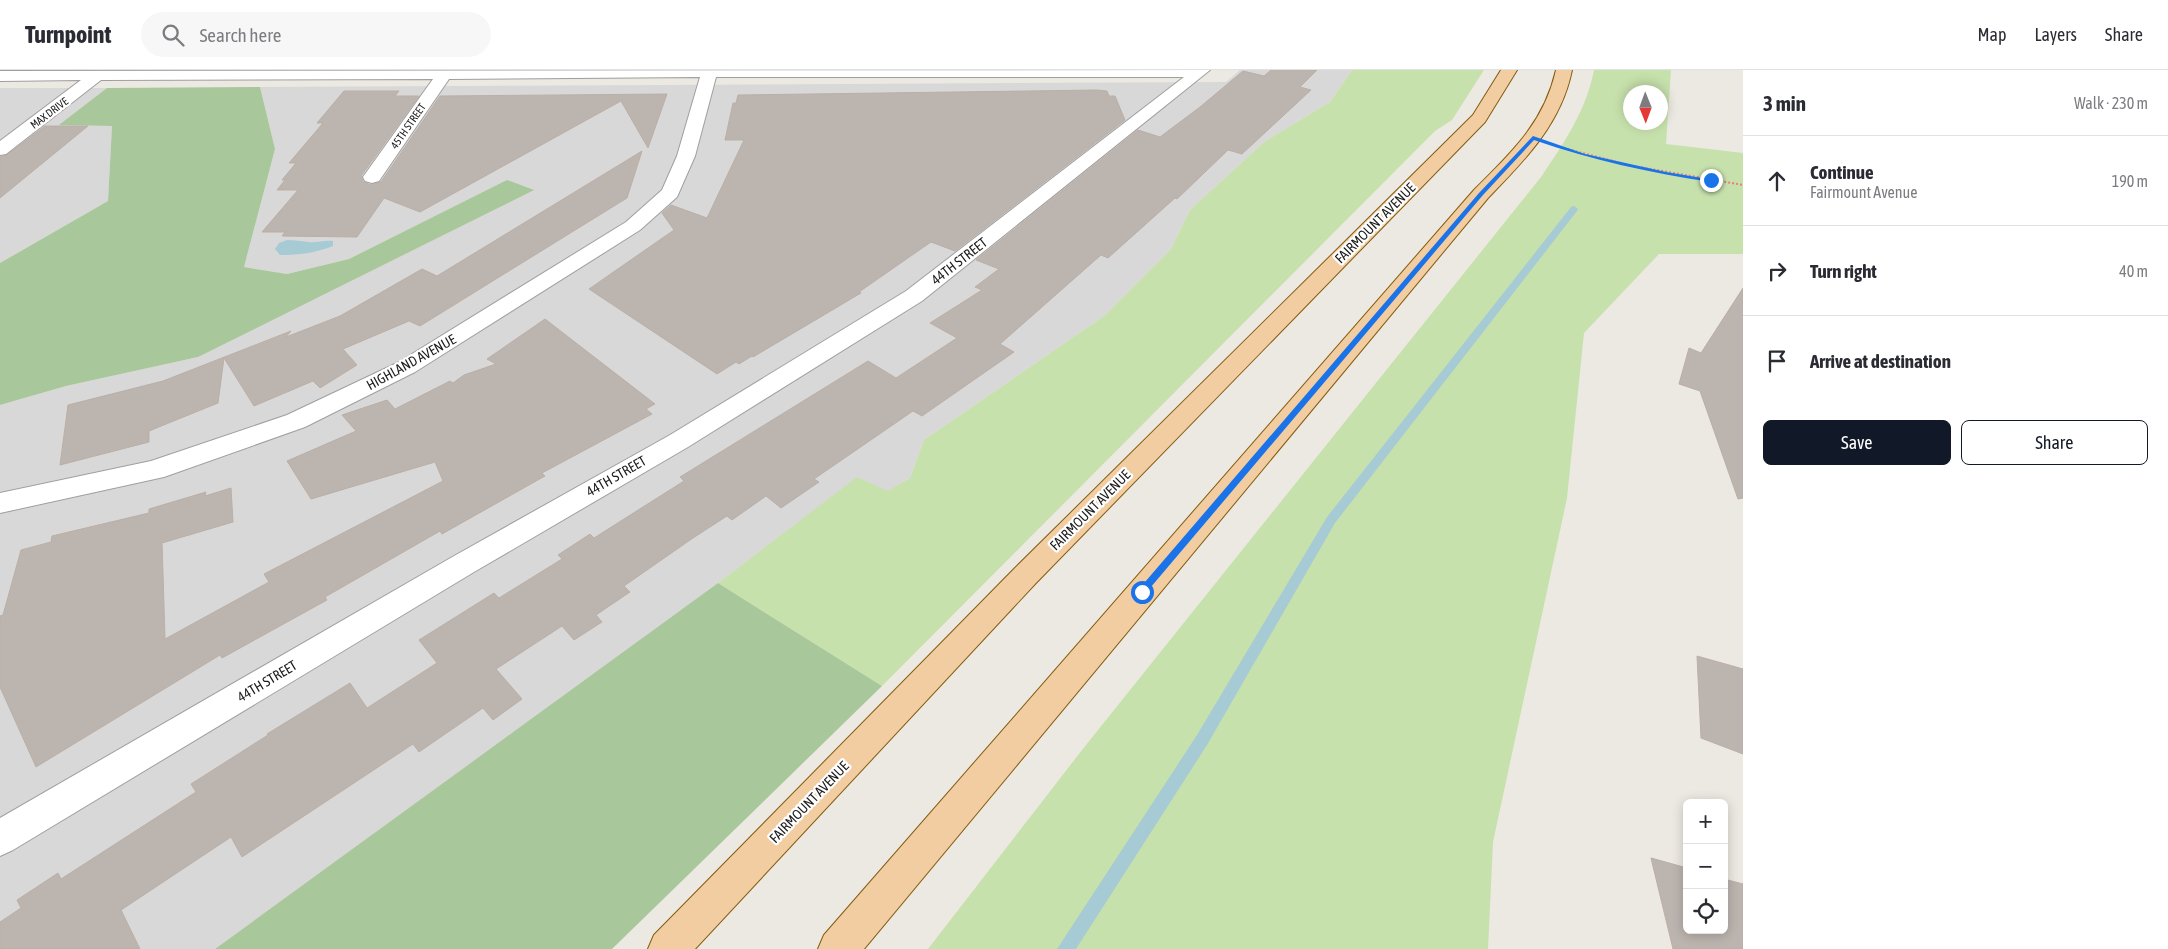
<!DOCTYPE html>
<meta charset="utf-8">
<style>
body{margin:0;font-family:"Asap Condensed",sans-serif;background:#f7f7f7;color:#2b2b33}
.controls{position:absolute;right:15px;bottom:15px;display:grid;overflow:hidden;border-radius:8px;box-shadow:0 2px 12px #0003}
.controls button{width:45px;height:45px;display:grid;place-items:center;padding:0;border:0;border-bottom:1px solid #e1e1e2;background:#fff;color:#2b2b33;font:25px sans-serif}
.compass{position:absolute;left:1623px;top:15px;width:45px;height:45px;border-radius:50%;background:#fff;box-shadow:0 2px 12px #0003;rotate:179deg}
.stop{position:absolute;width:15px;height:15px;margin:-11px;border:4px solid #1a73e8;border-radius:50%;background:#fff}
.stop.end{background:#1a73e8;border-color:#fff;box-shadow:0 1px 5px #0008}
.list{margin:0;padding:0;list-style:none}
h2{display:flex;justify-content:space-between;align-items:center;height:65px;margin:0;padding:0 20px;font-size:21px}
h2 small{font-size:16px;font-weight:400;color:#7c7c81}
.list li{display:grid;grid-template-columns:32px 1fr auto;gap:15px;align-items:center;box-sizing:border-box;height:90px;padding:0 20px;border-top:1px solid #e1e1e2}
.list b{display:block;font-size:19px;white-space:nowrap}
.list p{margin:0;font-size:16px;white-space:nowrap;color:#7c7c81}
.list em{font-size:16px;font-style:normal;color:#7c7c81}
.actions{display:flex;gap:10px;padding:15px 20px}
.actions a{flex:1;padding:11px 0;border:1px solid #111827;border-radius:8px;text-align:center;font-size:18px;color:#111827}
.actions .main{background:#111827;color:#fff}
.icon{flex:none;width:28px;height:28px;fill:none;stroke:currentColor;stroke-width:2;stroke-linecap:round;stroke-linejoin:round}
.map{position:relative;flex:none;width:1743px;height:879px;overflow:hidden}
header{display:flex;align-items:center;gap:30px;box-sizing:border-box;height:70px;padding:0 25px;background:#fff;border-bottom:1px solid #e1e1e2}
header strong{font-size:24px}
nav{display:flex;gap:28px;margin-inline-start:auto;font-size:18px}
.search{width:350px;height:45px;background:#f7f7f7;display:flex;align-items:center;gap:12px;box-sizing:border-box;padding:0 18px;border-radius:28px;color:#7c7c81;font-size:19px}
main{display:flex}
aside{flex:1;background:#fff}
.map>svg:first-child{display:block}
</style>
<header>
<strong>Turnpoint</strong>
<div class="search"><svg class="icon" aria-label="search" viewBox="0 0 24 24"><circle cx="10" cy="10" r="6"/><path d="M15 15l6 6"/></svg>Search here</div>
<nav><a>Map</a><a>Layers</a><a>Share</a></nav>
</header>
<main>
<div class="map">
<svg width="1743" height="879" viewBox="0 0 1743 879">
<rect width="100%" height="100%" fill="#ece8e2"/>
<!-- residential -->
<g fill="#d9d8d8">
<path d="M1240 0H1352L1330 32 1264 72 1190 140 1171 179 1104 246 924 370 910 408 888 422 857 408 718 513 215 879H0V335L66 316 198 287 506 111 349 189 287 204 244 197 275 79 260 17 1226 12Z"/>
<path d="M0 18H107L60 55 112 56 108 131 0 193Z"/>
</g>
<!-- grass -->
<g fill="#c7e1ac" fill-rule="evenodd">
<path d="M1352 0H1484L1452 50 1435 61 882 616 718 513 857 407 888 421 910 408 924 370 1104 246 1171 179 1190 140 1264 72 1330 32Z"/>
<path d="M1594 0H1671L1666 74 1743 83V184H1659L1584 263 1567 428 1493 772 1488 879H928L1082 680 1541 107C1564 73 1586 41 1594 0ZM1630 22H1660V52H1630Z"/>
</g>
<!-- forest -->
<g fill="#a8c79a">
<path d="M260 17 275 79 244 197 287 204 349 189 507 110 534 120 198 287 66 316 0 335V193L108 131 112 56 59 55 107 18Z"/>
<path d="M718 513 882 616 612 879H215Z"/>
</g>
<!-- water -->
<path fill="#a6cbd5" d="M287 170C295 170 301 171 308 172 316 173 324 170 333 171V176C315 183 299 185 280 185L275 179 279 173Z"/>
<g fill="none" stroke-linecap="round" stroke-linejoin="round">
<!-- stream -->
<path fill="#a6cbd5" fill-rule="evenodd" d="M1574 136 1578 139 1577 141 1335 453 1207 675 1076 879H1057L1197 665 1327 447 1571 137Z"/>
</g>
<!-- building -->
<g fill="#bbb4af" stroke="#bbafa6">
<path d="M1271 0H1317L1300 17 1311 20 1242 84 1228 80 1177 129 1175 128 1108 188 1101 185 1000 274 1014 282 922 346 913 341 814 409 819 412 781 438 766 426 732 450 727 446 693 468 624 516 630 522 596 545 602 552 574 570 562 556 496 599 522 629 493 650 483 638 419 682 413 674 242 787 231 767 121 840 140 879H0V852L21 838 17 830 58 803 61 809 196 722 191 714 268 665 267 664 350 613 367 638 437 593 419 570 494 523 499 528 562 489 558 485 590 464 594 468 684 411 680 407 868 291 896 308 957 268 930 253 982 220 975 217 999 199 976 190 1138 60 1160 67 1200 37 1243 1 1264 6Z"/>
<path d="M1097 20 1107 21 1109 26H1115L1125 50 955 181 931 172 859 222 861 223 753 287 752 286 739 294 736 292 717 304 589 219 674 160 662 143 671 135 707 148 744 70H725L733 33H736L738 25Z"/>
<path d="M344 21H399L395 26H419L361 106 363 112 371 115 381 112 440 26 667 24 648 78 621 31 420 142 384 128 357 167 282 166 285 162H262L298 120H277L285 110H282L296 93H289L323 53H317Z"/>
<path d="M45 56H88L0 128V87L7 85Z"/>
<path d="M642 81 627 128 420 256 409 251 343 279 357 295 320 318 313 311 254 336 224 288 218 333 149 361V372L60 395 68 335 163 311 291 261 286 267 340 246 422 199 437 206Z"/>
<path d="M1743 218V428L1738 429 1700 321 1679 314 1689 278 1701 283Z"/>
<path d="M545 249 655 334 646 339 652 344 542 403 545 406 442 464 440 461 325 527 327 530 222 588 220 585 36 697 0 617V546L3 545 21 480 51 472 52 466 149 443V439L206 422 205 426 231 418 233 452 162 473 165 569 269 512 264 504 443 411 435 392 311 429 287 391 356 361 342 345 387 330 395 339 450 311 453 313 464 305 496 294 487 289Z"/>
<path d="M1697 586 1743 599V684L1701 668Z"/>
<path d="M1651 788 1687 798V860H1724V809L1743 814V879H1673Z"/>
</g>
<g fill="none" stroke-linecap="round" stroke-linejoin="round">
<!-- minor casing -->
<g stroke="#9f9f9f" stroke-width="2">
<path id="minor" d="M1210 0 922 231 688 377 474 502 13 780 0 786V748L454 486 670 365 906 221 1184 7H716L695 86 677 127 640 160 415 302 305 357 164 407 0 443V423L151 391 287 345 399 292 626 152 662 120 677 86 700 7 449 9 379 111 372 113 365 111 363 107 433 9 101 10 6 84 0 85V71L81 10 0 11V1Z"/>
</g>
<!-- major casing -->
<g stroke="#835b0f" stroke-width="2">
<g id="major">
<path d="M1501 0H1517L1485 52 1035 514 695 879H648L654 865 1015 498 1473 45Z"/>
<path d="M1556 0H1572C1561 54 1525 90 1488 128L864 879H818L824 865 1474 120C1511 83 1544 53 1556 0Z"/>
</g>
</g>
<!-- path -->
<path stroke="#ea7e74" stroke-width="2" stroke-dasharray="2 2" stroke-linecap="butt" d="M1560 77 1628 95 1743 115"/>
<!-- minor -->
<use href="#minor" fill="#fff" fill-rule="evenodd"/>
<!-- major -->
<use href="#major" fill="#f1cda1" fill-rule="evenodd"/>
</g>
<!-- route -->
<path fill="#1a73e8" d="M1533 66 1585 84 1666 102 1714 110 1711 112C1651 103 1592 90 1534 70L1483 125 1145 524H1139V519L1479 123Z"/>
<g text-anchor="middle" stroke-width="4.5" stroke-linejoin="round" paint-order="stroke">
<!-- far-street labels -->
<g font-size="11" fill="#1b1b1b" stroke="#fff">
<text transform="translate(49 43) rotate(-37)" y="4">MAX DRIVE</text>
<text transform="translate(408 56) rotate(-55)" y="4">45TH STREET</text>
</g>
<!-- street labels -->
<g font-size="14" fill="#1b1b1b" stroke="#fff">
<text transform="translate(1375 153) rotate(-45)" y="5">FAIRMOUNT AVENUE</text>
<text transform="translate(959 191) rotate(-38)" y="5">44TH STREET</text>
<text transform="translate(411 292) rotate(-29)" y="5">HIGHLAND AVENUE</text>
<text transform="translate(616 406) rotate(-30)" y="5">44TH STREET</text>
<text transform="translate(1090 440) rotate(-45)" y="5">FAIRMOUNT AVENUE</text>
<text transform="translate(267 611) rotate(-31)" y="5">44TH STREET</text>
<text transform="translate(809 732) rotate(-46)" y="5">FAIRMOUNT AVENUE</text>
</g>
</g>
</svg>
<div class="controls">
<button>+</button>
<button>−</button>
<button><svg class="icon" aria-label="locate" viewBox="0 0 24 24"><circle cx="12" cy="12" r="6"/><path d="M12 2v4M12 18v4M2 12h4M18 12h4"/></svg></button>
</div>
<svg class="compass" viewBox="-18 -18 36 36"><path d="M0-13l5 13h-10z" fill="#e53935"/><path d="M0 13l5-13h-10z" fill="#7c7c81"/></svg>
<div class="stop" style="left:1142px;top:522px"></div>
<div class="stop end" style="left:1711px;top:110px"></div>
</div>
<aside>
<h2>3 min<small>Walk · 230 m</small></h2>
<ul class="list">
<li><svg class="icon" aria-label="ahead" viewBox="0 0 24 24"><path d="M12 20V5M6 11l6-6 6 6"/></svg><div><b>Continue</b><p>Fairmount Avenue</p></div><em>190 m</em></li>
<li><svg class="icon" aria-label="right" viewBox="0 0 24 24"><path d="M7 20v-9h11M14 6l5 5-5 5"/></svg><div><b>Turn right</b></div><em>40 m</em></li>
<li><svg class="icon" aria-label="arrive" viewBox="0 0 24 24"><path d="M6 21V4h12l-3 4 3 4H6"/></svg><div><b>Arrive at destination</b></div></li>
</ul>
<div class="actions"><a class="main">Save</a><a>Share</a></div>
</aside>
</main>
